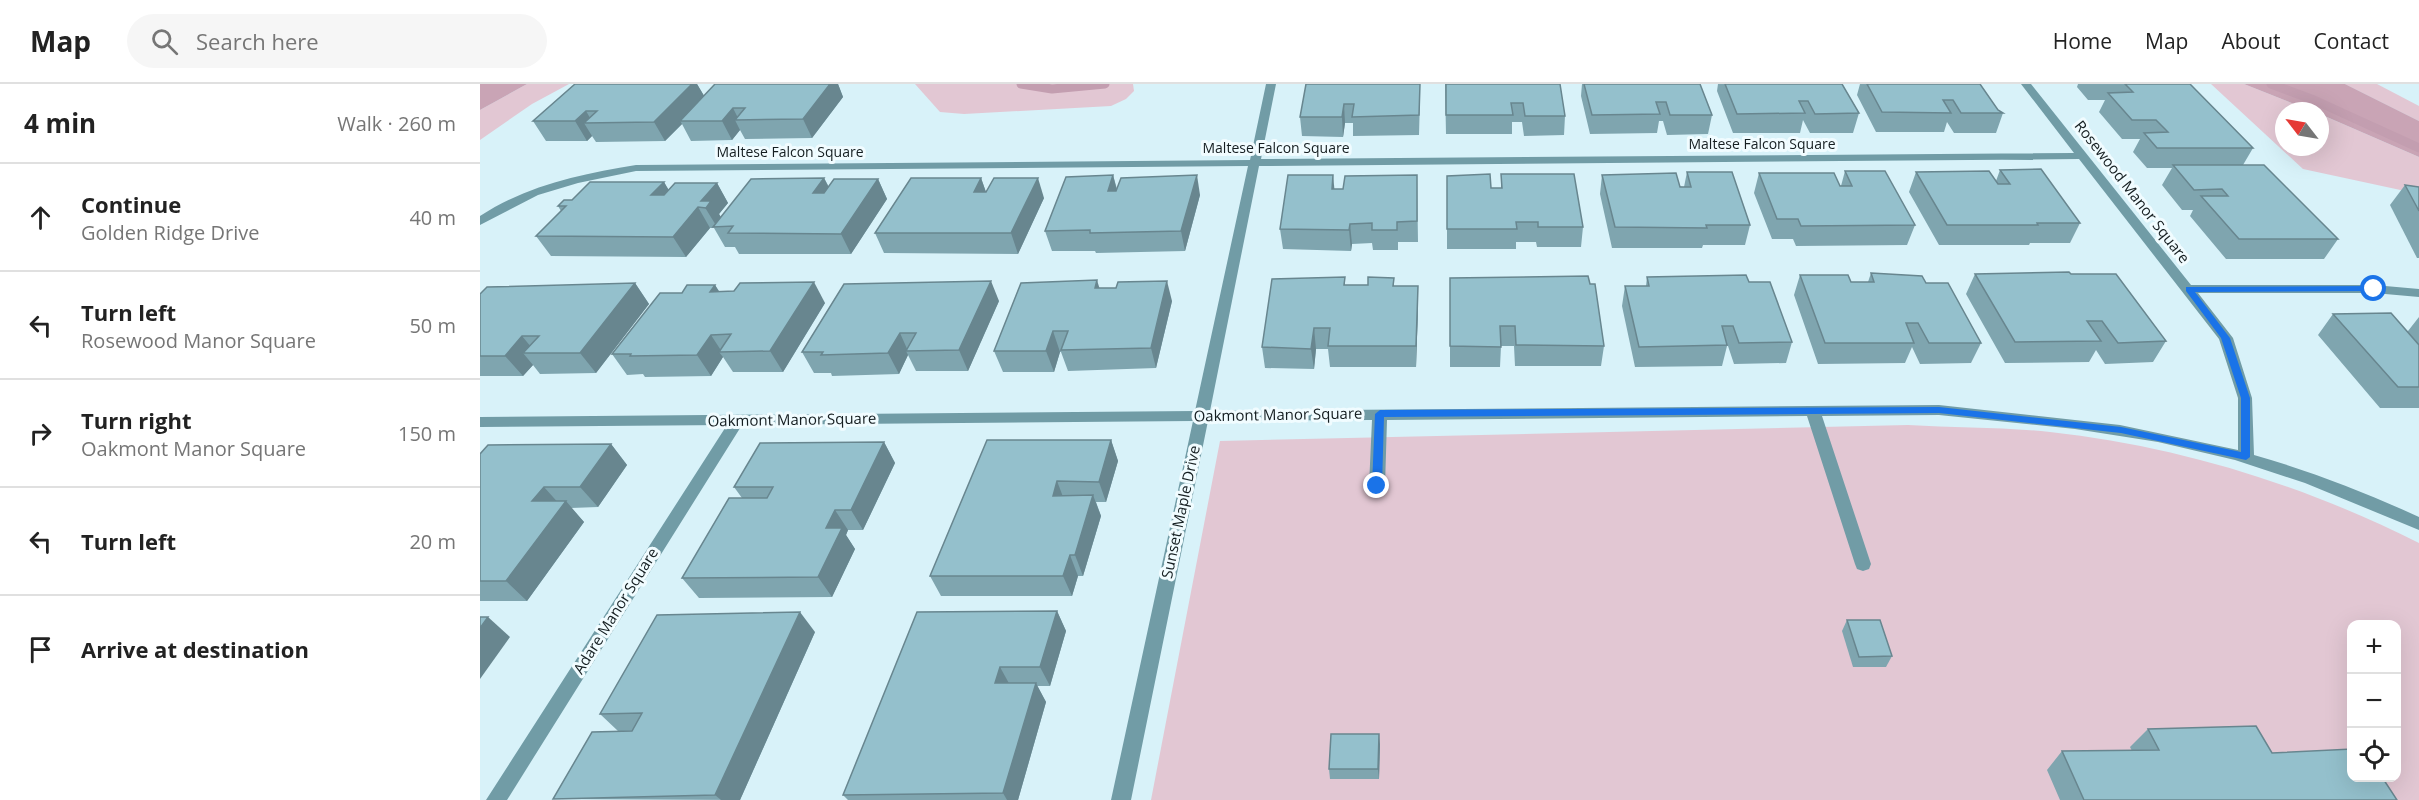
<!DOCTYPE html>
<meta charset="utf-8">
<style>
body{margin:0;font-family:"Open Sans",sans-serif;background:#f6f6f6;color:#222}
.controls{position:absolute;right:18px;bottom:18px;display:grid;overflow:hidden;border-radius:12px;box-shadow:0 6px 24px #0002}
.controls button{width:54px;height:54px;display:grid;place-items:center;padding:0;border:0;border-bottom:2px solid #e0e0e0;background:#fff;color:#222;font:30px sans-serif}
.compass{position:absolute;left:1795px;top:18px;width:54px;height:54px;border-radius:50%;background:#fff;box-shadow:0 6px 24px #0002;rotate:301deg}
.stop{position:absolute;width:18px;height:18px;margin:-14px;border:4px solid #1a73e8;border-radius:50%;background:#fff}
.stop.end{background:#1a73e8;border-color:#fff;box-shadow:0 2px 6px #0008}
.list{margin:0;padding:0;list-style:none}
h2{display:flex;justify-content:space-between;align-items:center;height:78px;margin:0;padding:0 24px;font-size:26px}
h2 small{font-size:20px;font-weight:400;color:#767676}
.list li{display:grid;grid-template-columns:39px 1fr auto;gap:18px;align-items:center;box-sizing:border-box;height:108px;padding:0 24px;border-top:2px solid #e0e0e0}
.list b{display:block;font-size:22px;white-space:nowrap}
.list p{margin:0;font-size:20px;white-space:nowrap;color:#767676}
.list em{font-size:20px;font-style:normal;color:#767676}
.icon{flex:none;width:33px;height:33px;fill:none;stroke:currentColor;stroke-width:2;stroke-linecap:round;stroke-linejoin:round}
.map{position:relative;flex:none;width:1939px;height:716px;overflow:hidden}
header{display:flex;align-items:center;gap:36px;box-sizing:border-box;height:84px;padding:0 30px;background:#fff;border-bottom:2px solid #e0e0e0}
header strong{font-size:28px}
nav{display:flex;gap:33px;margin-inline-start:auto;font-size:21px}
.search{width:420px;height:54px;background:#f6f6f6;display:flex;align-items:center;gap:15px;box-sizing:border-box;padding:0 21px;border-radius:33px;color:#767676;font-size:22px}
main{display:flex}
aside{flex:1;background:#fff}
.map>svg:first-child{display:block}
</style>
<header>
<strong>Map</strong>
<div class="search"><svg class="icon" aria-label="search" viewBox="0 0 24 24"><circle cx="10" cy="10" r="6"/><path d="M15 15l6 6"/></svg>Search here</div>
<nav><a>Home</a><a>Map</a><a>About</a><a>Contact</a></nav>
</header>
<main>
<aside>
<h2>4 min<small>Walk · 260 m</small></h2>
<ul class="list">
<li><svg class="icon" aria-label="ahead" viewBox="0 0 24 24"><path d="M12 20V5M6 11l6-6 6 6"/></svg><div><b>Continue</b><p>Golden Ridge Drive</p></div><em>40 m</em></li>
<li><svg class="icon" aria-label="left" viewBox="0 0 24 24"><path d="M17 20v-9H6M10 6l-5 5 5 5"/></svg><div><b>Turn left</b><p>Rosewood Manor Square</p></div><em>50 m</em></li>
<li><svg class="icon" aria-label="right" viewBox="0 0 24 24"><path d="M7 20v-9h11M14 6l5 5-5 5"/></svg><div><b>Turn right</b><p>Oakmont Manor Square</p></div><em>150 m</em></li>
<li><svg class="icon" aria-label="left" viewBox="0 0 24 24"><path d="M17 20v-9H6M10 6l-5 5 5 5"/></svg><div><b>Turn left</b></div><em>20 m</em></li>
<li><svg class="icon" aria-label="arrive" viewBox="0 0 24 24"><path d="M6 21V4h12l-3 4 3 4H6"/></svg><div><b>Arrive at destination</b></div></li>
</ul>
</aside>
<div class="map">
<svg width="1939" height="716" viewBox="0 0 1939 716">
<rect width="100%" height="100%" fill="#d8f2f9"/>
<!-- green -->
<g fill="#e2c7d3" fill-rule="evenodd">
<path d="M47 0H89L52 20 0 56V26Z"/>
<path d="M435 0H653L654 7 646 15 631 22 484 30 460 28Z"/>
<path d="M1731 0H1764L1832 27H1804V63H1840V30L1939 73V110L1823 85Z"/>
<path d="M1865 0H1897L1939 22V37Z"/>
<path d="M1428 341C1475 344 1523 343 1570 348 1698 362 1824 401 1939 459V716H671L740 357ZM1872 540H1916V694H1872Z"/>
</g>
<!-- forest -->
<g fill="#c9a4b5">
<path d="M0 0H47L0 26Z"/>
<path d="M1764 0H1865L1939 37V73L1840 30V27H1832Z"/>
</g>
<g fill="none" stroke-linecap="round" stroke-linejoin="round">
<!-- stream -->
<g stroke="#c39eb0" stroke-width="9">
<path d="M541 0 572 5 625 0"/>
<path d="M1791 0 1834 16 1939 64"/>
</g>
<!-- minor -->
<path fill="#719ca6" fill-rule="evenodd" d="M786 0H796L781 75 1594 69 1541 0H1551L1711 201H1894L1939 205V213L1894 209H1718L1753 254 1772 314 1774 371C1830 387 1885 408 1939 433V446L1825 399 1755 376 1678 358 1595 345 1459 331 1342 332 1391 480 1389 485 1383 487 1377 485 1375 480 1327 332 907 336 905 402 903 406H891L889 402 892 336 728 337 651 716H631L713 337 262 341 27 716H6L247 341 0 343V333L715 327 768 82 156 87 98 99 58 111 0 141V132C47 101 102 90 156 81L770 76ZM1599 75 1739 255 1758 314V366L1640 341 1459 321 730 327 779 82Z"/>
</g>
<!-- wall -->
<g fill="#7fa5af">
<path d="M95 0H217L224 12 235 0H358L363 13 332 54 265 55 260 46 252 56 211 57 202 40 185 57 116 58 112 52 107 57H66L53 37Z"/>
<path d="M826 0 940 14 939 51 873 52V39H865L863 53 822 52 820 33Z"/>
<path d="M965 0H1080L1085 32 1084 51 1044 52 1042 38H1032V50H966Z"/>
<path d="M1102 0H1220L1232 31 1228 50 1187 51 1183 37H1179L1177 49 1110 50 1101 12Z"/>
<path d="M1238 0H1362L1379 29 1373 49H1330L1323 36 1320 49H1253L1237 7Z"/>
<path d="M1380 0H1500L1518 26 1523 29 1516 49H1474L1467 38 1464 48H1396L1377 11Z"/>
<path d="M1598 0H1710L1773 64 1763 81 1858 155 1844 175H1746L1710 132 1713 126H1702L1682 101 1692 84H1667L1653 68 1660 55H1642L1619 28 1625 16H1608L1597 3Z"/>
<path d="M1520 86 1600 139 1590 159H1550L1549 161H1459L1429 108 1436 88 1516 97Z"/>
<path d="M1365 87 1435 141 1427 161 1316 162 1313 155H1292L1274 109 1279 89 1361 102Z"/>
<path d="M1207 88 1270 141 1265 161H1223L1222 164H1132L1120 110 1122 91 1204 103Z"/>
<path d="M1021 90 1103 143 1101 163H1057L1056 158H1036V165H967V92L1011 104H1021Z"/>
<path d="M633 91 637 105 720 111 705 167 616 169 615 167H572L565 147Z"/>
<path d="M937 91 938 158H918V166H893L892 159 872 160 871 167 803 165 800 145 854 105H863Z"/>
<path d="M344 94 349 103 398 95 407 115 371 170H259L255 163H245L234 144H230L206 173 71 172 56 152 81 127 78 122 92 116 184 98 188 106 237 99 248 119 239 130 241 133Z"/>
<path d="M501 94 506 108 564 114 538 170 404 169 395 149Z"/>
<path d="M1925 101 1939 103V174H1937L1910 121Z"/>
<path d="M1391 189 1446 199 1501 259 1491 279 1440 280 1432 263 1425 279 1338 280 1314 211 1320 191 1371 198H1388Z"/>
<path d="M1495 190H1591L1686 257 1673 278 1625 280 1616 266 1609 278 1525 279 1486 210Z"/>
<path d="M865 193V201H888L914 194V202H938V222L936 283H850L848 265H836L834 285 785 284 782 263Z"/>
<path d="M1167 193 1269 198 1312 258 1306 279 1254 280 1248 262H1247L1242 282 1155 283 1142 222 1145 202H1166Z"/>
<path d="M970 194 1110 200 1124 262 1121 282H1035L1034 262H1021L1020 283H970Z"/>
<path d="M155 199 169 220 116 289 60 290 53 281 43 292H0V210Z"/>
<path d="M235 201 239 207 345 219 303 288H253L243 273 231 292 165 293 163 290 147 291 132 270 202 209Z"/>
<path d="M620 204 692 217 676 284 588 287 581 268H580L574 288H523L514 267Z"/>
<path d="M519 217 488 287H436L428 271 419 290 352 292 351 289H334L322 268Z"/>
<path d="M1853 230 1928 247 1939 233V324H1900L1838 251Z"/>
<path d="M631 356 638 377 626 418H616L621 432 603 492H598L592 512H461L450 492Z"/>
<path d="M404 358 415 379 383 446H368L366 451 375 465 352 513 219 514 202 494 262 414 254 403Z"/>
<path d="M131 360 147 381 118 423 91 424 104 438 47 517H0V370Z"/>
<path d="M577 527 586 547 570 602H557L566 618 538 716H368L363 711Z"/>
<path d="M1367 536 1412 572 1406 583H1373L1362 547Z"/>
<path d="M335 548 260 716 73 715 138 647 120 630Z"/>
<path d="M1668 645 1792 669 1917 716H1580L1567 686 1582 667H1652L1650 663Z"/>
<path d="M900 660 899 695H850L849 685Z"/>
</g>
<!-- shaded-wall -->
<g fill="#68868f">
<path d="M212 0H217L226 15 200 37 202 40 185 57 174 38Z"/>
<path d="M350 0H358L363 13 332 54 323 35Z"/>
<path d="M864 20 865 39 863 53 862 33Z"/>
<path d="M253 24 259 36H255L260 46 252 56 242 37Z"/>
<path d="M106 27 113 39H104L112 52 107 57 95 37Z"/>
<path d="M633 91 638 111 628 107Z"/>
<path d="M717 91 720 111 705 167 701 147Z"/>
<path d="M853 91 855 111 852 105Z"/>
<path d="M344 94 354 114 333 109Z"/>
<path d="M501 94 508 114 494 108Z"/>
<path d="M558 94 564 114 538 170 531 149Z"/>
<path d="M398 95 407 115 371 170 361 150Z"/>
<path d="M184 98 196 118 171 111Z"/>
<path d="M237 99 248 119 239 130 243 137 237 143 221 117Z"/>
<path d="M218 123 230 144 206 173 193 153Z"/>
<path d="M870 140 872 160 871 167 869 146Z"/>
<path d="M617 196 623 216 615 204Z"/>
<path d="M511 197 519 217 488 287 479 266Z"/>
<path d="M687 197 692 217 676 284 671 264Z"/>
<path d="M334 198 345 219 303 288 290 267Z"/>
<path d="M155 199 169 220 116 289 100 269Z"/>
<path d="M235 201 247 221 230 208Z"/>
<path d="M938 202V222L936 283V262Z"/>
<path d="M834 244 836 265 834 285 831 265Z"/>
<path d="M573 247 580 268 574 288 566 267Z"/>
<path d="M420 249 428 267H426L428 271 419 290 408 269Z"/>
<path d="M231 251 242 268H239L243 273 231 292 217 271Z"/>
<path d="M42 252 56 269H43L53 281 43 292 25 272Z"/>
<path d="M631 356 638 377 626 418 619 398Z"/>
<path d="M404 358 415 379 383 446 371 426Z"/>
<path d="M131 360 147 381 118 423 100 403Z"/>
<path d="M577 397 585 418 573 412Z"/>
<path d="M64 403 82 423 86 417 104 438 47 517 26 497 52 417Z"/>
<path d="M613 411 621 432 603 492 595 471Z"/>
<path d="M355 426 368 446 366 451 375 465 352 513 338 493 346 444Z"/>
<path d="M590 471 598 492 592 512 583 492Z"/>
<path d="M577 527 586 547 570 602 560 583Z"/>
<path d="M320 528 335 548 260 716H241L235 711Z"/>
<path d="M8 533 30 553 0 595V544Z"/>
<path d="M520 583 531 603 515 599Z"/>
<path d="M556 599 566 618 538 716H527L523 709Z"/>
<path d="M899 650 900 660 899 695 898 685Z"/>
</g>
<!-- building -->
<g fill="#94c0cc" stroke="#68868f" stroke-width="1.5">
<path d="M95 0H212L174 38 104 39 117 27H106L95 37H53Z"/>
<path d="M235 0H350L323 35 255 36 265 24H253L242 37H200Z"/>
<path d="M826 0H940L939 31 872 33 874 20H864L862 33H820Z"/>
<path d="M966 0H1080L1085 32H1045L1043 19H1031L1033 31H966Z"/>
<path d="M1104 0H1220L1232 31H1190L1186 18H1176L1180 30 1112 31Z"/>
<path d="M1245 0H1362L1379 29 1335 30 1328 17H1319L1325 29 1257 30Z"/>
<path d="M1387 0H1500L1518 26 1523 29H1481L1473 16H1463L1471 29 1402 28Z"/>
<path d="M1645 0H1710L1773 64H1677L1664 49 1688 48 1676 36H1652L1628 9 1653 8Z"/>
<path d="M1693 81H1784L1858 155H1759L1721 112H1748L1742 105 1714 106Z"/>
<path d="M1561 85 1600 139H1557L1558 141H1467L1436 88 1509 87 1518 100H1530L1520 86Z"/>
<path d="M1365 87H1405L1435 141 1321 142 1318 135H1297L1279 89H1354L1360 102H1372Z"/>
<path d="M1207 88H1252L1270 141H1226L1227 144 1135 143 1122 91 1196 89 1200 103H1211Z"/>
<path d="M1010 90 1011 104H1022L1021 90H1094L1103 143H1058V138H1036L1037 145H967V92Z"/>
<path d="M633 91 628 107H636L641 94 717 91 701 147 610 149V146L565 147 586 93Z"/>
<path d="M808 91H853L852 105H863L865 92 937 91V137L917 138V146H892V139L870 140 869 146 800 145Z"/>
<path d="M344 94 333 109H344L354 95H398L361 150 248 149 253 142 233 143 271 95Z"/>
<path d="M431 94H501L494 108H506L514 94H558L531 149H395Z"/>
<path d="M110 98H184L171 111H184L195 99H237L221 117H231L226 124 218 123 193 153 56 152 86 122H78L84 116H92Z"/>
<path d="M1925 101 1939 103V127Z"/>
<path d="M1589 188 1591 190H1636L1686 257 1638 259 1622 237H1607L1621 257 1535 258 1495 190Z"/>
<path d="M1391 189 1442 192 1446 199H1468L1501 259H1449L1438 239H1426L1434 259H1345L1320 191H1368L1371 198H1394Z"/>
<path d="M1266 191 1269 198H1290L1312 258 1259 259 1253 242H1242L1247 261 1159 263 1145 202H1169L1167 193Z"/>
<path d="M1108 192 1110 200H1115L1124 262 1036 261 1035 242H1020L1021 263 970 262V194Z"/>
<path d="M865 193 864 201H888V193L914 194 913 202H938L936 262H848L850 244H834L831 265 782 263 792 195Z"/>
<path d="M617 196 615 204H636L638 198 687 197 671 264 581 266 588 247H573L566 267H514L541 199Z"/>
<path d="M511 197 479 266 426 267 436 249H420L408 269 341 271 343 268H322L364 200Z"/>
<path d="M334 198 290 267 239 268 251 250 231 251 217 271 150 272 151 270H132L180 209H202L207 201H235L230 208 254 207 260 199Z"/>
<path d="M155 199 100 269H43L59 252H42L25 272H0V210L7 203Z"/>
<path d="M1911 229 1939 261V303H1918L1853 230Z"/>
<path d="M507 356H631L619 398 577 397 573 412 613 411 595 471H590L583 492H450Z"/>
<path d="M404 358 371 426H355L346 444H362L338 493 202 494 249 414H287L293 403H254L280 359Z"/>
<path d="M131 360 100 403H64L52 417H86L26 497H0V370L8 361Z"/>
<path d="M577 527 560 583H520L515 599H556L523 709 363 711 437 528Z"/>
<path d="M320 528 235 711 73 715 112 648 152 647 162 629 120 630 177 531Z"/>
<path d="M0 533H8L0 544Z"/>
<path d="M1367 536H1400L1412 572 1379 573Z"/>
<path d="M1776 642 1792 669 1872 665V693H1902L1917 716H1604L1582 667 1679 666 1668 645Z"/>
<path d="M851 650H899L898 685H849Z"/>
</g>
<!-- route -->
<path fill="#1a73e8" d="M1894 202 1897 203V207L1715 208 1750 254 1770 314V373L1766 376 1641 349 1459 329 904 333 902 402 897 405 892 402 895 330 900 326 1459 323 1641 343 1761 368V314L1741 254 1706 207V203Z"/>
<g text-anchor="middle" stroke-width="6" stroke-linejoin="round" paint-order="stroke">
<!-- far-street labels -->
<g font-size="14" fill="#151e21" stroke="#f1fcff">
<text x="1282" y="65">Maltese Falcon Square</text>
<text x="796" y="69">Maltese Falcon Square</text>
<text x="310" y="73">Maltese Falcon Square</text>
</g>
<!-- street labels -->
<g font-size="15" fill="#151e21" stroke="#f1fcff">
<text transform="translate(1652 108) rotate(52)" y="5">Rosewood Manor Square</text>
<text transform="translate(798 331) rotate(-1)" y="5">Oakmont Manor Square</text>
<text transform="translate(312 336) rotate(-1)" y="5">Oakmont Manor Square</text>
<text transform="translate(701 428) rotate(-78)" y="5">Sunset Maple Drive</text>
<text transform="translate(136 527) rotate(-58)" y="5">Adare Manor Square</text>
</g>
</g>
</svg>
<div class="controls">
<button>+</button>
<button>−</button>
<button><svg class="icon" aria-label="locate" viewBox="0 0 24 24"><circle cx="12" cy="12" r="6"/><path d="M12 2v4M12 18v4M2 12h4M18 12h4"/></svg></button>
</div>
<svg class="compass" viewBox="-18 -18 36 36"><path d="M0-13l5 13h-10z" fill="#e53935"/><path d="M0 13l5-13h-10z" fill="#767676"/></svg>
<div class="stop" style="left:1894px;top:205px"></div>
<div class="stop end" style="left:897px;top:402px"></div>
</div>
</main>
